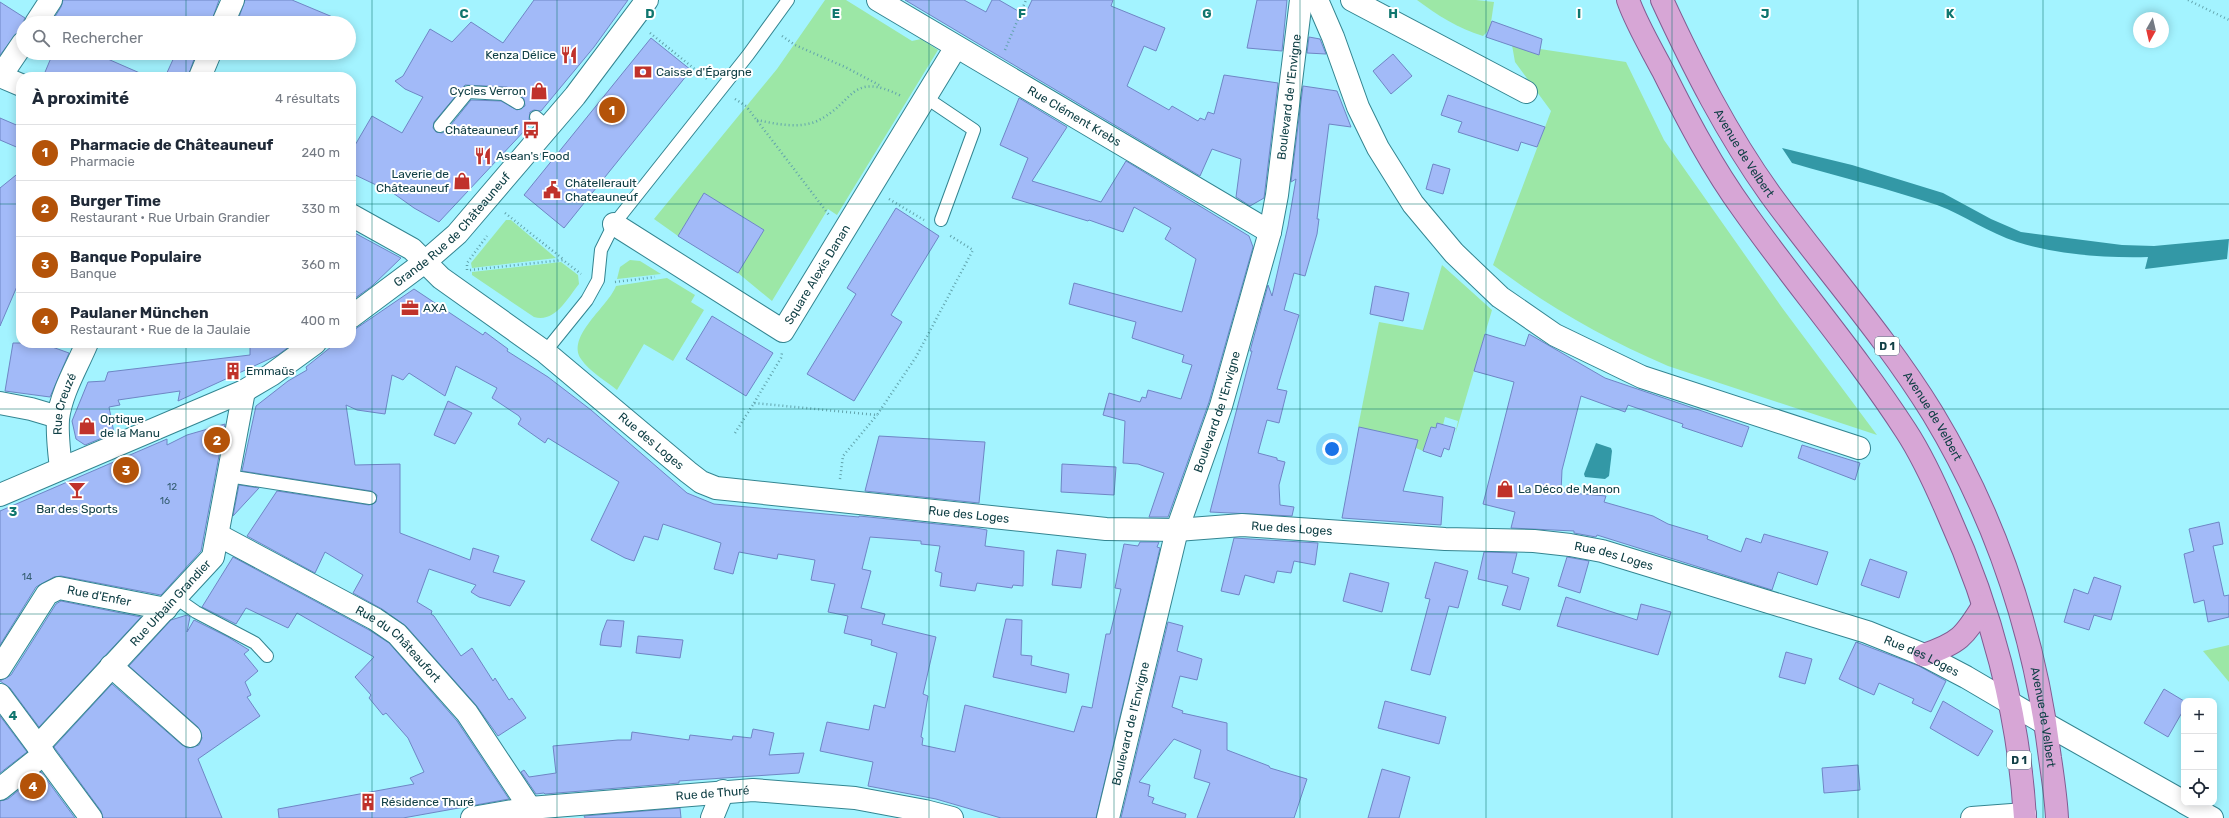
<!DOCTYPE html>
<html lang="fr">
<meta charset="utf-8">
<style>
body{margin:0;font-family:Rubik,sans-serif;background:#f2f2f3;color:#1f2937}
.controls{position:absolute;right:12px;bottom:12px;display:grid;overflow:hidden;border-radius:8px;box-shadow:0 2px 10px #0003}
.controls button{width:36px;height:36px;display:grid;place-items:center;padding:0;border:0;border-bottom:1px solid #e0e1e3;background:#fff;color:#1f2937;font:20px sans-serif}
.compass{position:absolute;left:2133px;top:12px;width:36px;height:36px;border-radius:50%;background:#fff;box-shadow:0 2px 10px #0003;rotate:188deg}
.you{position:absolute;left:1332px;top:449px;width:14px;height:14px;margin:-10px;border:3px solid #fff;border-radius:50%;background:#1a73e8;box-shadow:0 0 0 6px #1a73e833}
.badge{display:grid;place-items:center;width:26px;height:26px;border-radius:50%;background:#b45309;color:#fff;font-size:13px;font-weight:700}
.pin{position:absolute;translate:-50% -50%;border:2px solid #fff;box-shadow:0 1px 4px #0006}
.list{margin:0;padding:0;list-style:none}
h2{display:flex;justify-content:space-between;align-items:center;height:52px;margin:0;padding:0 16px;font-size:17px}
h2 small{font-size:13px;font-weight:400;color:#747a83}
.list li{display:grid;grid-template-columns:26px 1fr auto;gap:12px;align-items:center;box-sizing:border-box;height:56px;padding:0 16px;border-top:1px solid #e0e1e3}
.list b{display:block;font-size:15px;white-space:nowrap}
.list p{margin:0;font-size:13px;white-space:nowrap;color:#747a83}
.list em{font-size:13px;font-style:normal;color:#747a83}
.icon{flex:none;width:22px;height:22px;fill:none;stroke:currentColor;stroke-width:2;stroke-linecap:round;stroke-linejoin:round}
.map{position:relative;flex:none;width:2229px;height:818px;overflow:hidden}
.search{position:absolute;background:#fff;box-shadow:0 2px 10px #0003;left:16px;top:16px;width:340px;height:44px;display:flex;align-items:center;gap:10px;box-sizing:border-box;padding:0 14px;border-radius:22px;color:#747a83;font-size:15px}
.panel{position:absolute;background:#fff;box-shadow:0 2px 10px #0003;left:16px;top:72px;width:340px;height:276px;border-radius:16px}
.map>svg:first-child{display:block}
</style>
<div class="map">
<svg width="2229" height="818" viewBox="0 0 2229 818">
<rect width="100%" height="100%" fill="#a3f3ff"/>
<!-- green -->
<g fill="#9ce7a6">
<path d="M825 0H846L912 41 921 39 938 50 837 215 828 209 772 301 738 273 764 230 704 193 678 236 654 219 777 69Z"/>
<path d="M1417 0H1476L1494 2 1490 29 1483 36C1459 29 1437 15 1417 0Z"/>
<path d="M1512 45 1539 55 1540 49 1626 62 1664 140 1783 309 1877 435 1668 366C1603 338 1549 307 1493 265L1551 111 1515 62Z"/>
<path d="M506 220H511L556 258 472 268 471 263Z"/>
<path d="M630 260 640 261 661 274 617 279 620 267Z"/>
<path d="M561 262 578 275 579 284C567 299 555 323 534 317L472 275V272Z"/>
<path d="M1442 265 1492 310 1455 435 1458 421 1445 417 1443 425 1437 424 1436 428 1431 427 1423 451 1404 443 1406 438 1358 427 1379 322 1423 330Z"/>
<path d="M667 278 695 295 691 302 704 310 673 361 644 344 617 390C606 381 589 371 581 359 566 336 608 307 616 286Z"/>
<path d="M2229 645V682L2203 651Z"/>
</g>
<!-- water -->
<g fill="#3398a6">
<path d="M1782 148 1852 165 1943 193 1991 219 2021 232 2122 245 2154 246 2229 239 2227 259 2145 269 2148 257C2105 258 2058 255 2017 242 1989 233 1964 215 1937 205 1889 189 1840 177 1792 163Z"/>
<path d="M1596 443 1611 448 1612 451 1609 476 1605 479 1585 477 1584 474Z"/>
</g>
<!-- building -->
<g fill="#a2baf8" stroke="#6f86c5" fill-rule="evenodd">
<path d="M63 0H219L211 23H51L61 7Z"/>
<path d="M245 0H292L347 23H237Z"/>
<path d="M534 0H628L594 47 541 111 534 110 530 112 529 119 531 123 527 128 439 222 414 208 393 193 351 173V152L372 116 402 133 423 97 405 89 395 81 403 76 430 29 452 42 471 22 503 43ZM465 85 507 87 524 99 525 106 517 110 501 101 471 100 446 131 442 133 436 132 433 128 434 122Z"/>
<path d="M905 0H964L986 12 992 0H999L1025 15 1032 0H1113L1111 6 1165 28 1156 51 1144 46 1127 86 1169 110 1172 106 1198 121 1200 118 1205 120 1208 112 1214 114 1224 75 1278 83 1264 198 1250 206 1236 197 1241 159 1212 149 1200 176Z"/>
<path d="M1257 0H1287L1282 51 1247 48Z"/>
<path d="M0 2 25 18 18 32 0 55Z"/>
<path d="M1492 21 1542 39 1539 55 1486 37Z"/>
<path d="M1309 37 1320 39 1326 54 1307 53Z"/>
<path d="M651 38 691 70 564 228 524 195Z"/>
<path d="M53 53H94L149 77H43Z"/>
<path d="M176 53H196L188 77H165Z"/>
<path d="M1393 54 1412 76 1391 94 1373 71Z"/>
<path d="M1303 86 1337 91 1351 127 1329 124 1317 219H1319L1317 234 1305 276 1294 273 1284 310 1299 315 1277 389 1287 391 1279 423 1267 420 1258 453 1277 458V460L1285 462 1279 485 1280 505 1294 507 1292 516 1210 512 1252 351H1250L1268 285 1272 296 1288 226 1296 179 1291 182Z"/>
<path d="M1448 95 1545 127 1537 147 1521 142 1518 151 1458 132 1462 122 1441 115Z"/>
<path d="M1019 98 1067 127 1032 181 1101 202 1126 161 1249 236 1253 247 1209 402 1168 517H1149L1164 473 1138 464 1123 463 1125 421 1103 415 1109 393 1140 402 1142 397 1146 398 1148 390 1181 399 1192 365 1182 362 1184 355 1132 338 1136 322 1069 304 1074 283 1182 312 1196 259 1165 239 1171 228 1134 207 1123 232 1089 220 1088 221 1012 198 1028 158 1000 145Z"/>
<path d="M0 118 21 127V149L0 140Z"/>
<path d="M1433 164 1450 169 1443 194 1426 189Z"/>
<path d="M21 171V277L0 326V188Z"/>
<path d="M704 193 764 230 738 273 678 236Z"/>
<path d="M896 208 939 236 891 315 902 322 854 401 807 374 856 294 847 288Z"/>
<path d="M351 231 401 258 372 286 351 301Z"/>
<path d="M1375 286 1409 293 1403 321 1370 314Z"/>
<path d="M414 289 483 335 485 332 508 349 507 351 548 377 591 410 687 493 714 504 859 517V516L976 528 987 530 985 546 1024 551 1023 586 1013 585 1012 588 977 583 975 591 940 586 942 573 935 571 940 546 921 544V541L870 537 862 569 871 571 861 608 885 614 882 624 936 637 923 694 928 696 921 737 923 738 922 745 955 752 965 705 1074 732 1082 706 1092 708 1106 634H1110L1121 589 1115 588 1124 544 1138 546 1140 542H1159L1157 547 1160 548 1096 818H1001L936 799 868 786 873 762 820 751 827 722 869 730 874 705 885 708 897 653 871 645 872 640 844 633 848 616 828 612 835 584 811 580 815 560 778 554 777 559 739 552 733 574 714 569 721 543 663 524 658 540 644 536 634 561 625 558 591 540 619 482 548 438 545 443 518 424 521 419 519 416 492 398 497 388 456 366 445 396 409 373 403 380 392 375 385 414 357 410 346 405 355 465 400 464V533L470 560 473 548 499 556 493 572 525 581 510 606 479 597 471 592 476 585 429 569 417 602 432 611 431 614 434 616 461 656 472 648 493 681 495 678 509 700 512 698 526 718 498 736 476 705 406 626 382 609 353 593 363 575 325 552 315 573 247 536 277 491 369 505 376 502 377 495 371 491 242 471 256 406 288 381 307 370 306 367 336 343H351V332Z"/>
<path d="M712 316 773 353 746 396 686 359Z"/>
<path d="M1485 334 1525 346 1529 334 1605 378 1749 427 1742 447 1682 427 1683 424 1628 405 1625 412 1581 396 1562 470 1561 492 1606 496 1604 502 1653 516 1668 524 1708 536 1707 539 1741 552 1746 538 1761 543 1764 534 1828 552 1817 585 1778 572 1772 590 1597 535 1596 537 1574 533V531L1511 528 1515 512 1483 504 1514 382 1474 371Z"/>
<path d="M13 343H41L69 353 50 397 5 391Z"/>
<path d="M250 343H294L278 355 178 401 180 391 118 400 120 405 109 407 114 433 85 445 76 439 72 421 88 382 105 381 108 372 250 355Z"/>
<path d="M448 401 472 413 455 444 434 435Z"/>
<path d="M1437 423 1455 428 1449 450 1444 448 1441 457 1423 451 1431 427 1436 428Z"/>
<path d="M225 424 201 551 161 595 61 576 54 577 36 587 0 645V511L167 439V445L187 435Z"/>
<path d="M1359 427 1418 440 1403 491 1443 497 1441 525 1342 518Z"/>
<path d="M879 436 985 442 979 503 865 491Z"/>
<path d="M1802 445 1860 463 1855 480 1798 458Z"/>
<path d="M1062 464 1116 467 1114 495 1061 492Z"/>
<path d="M239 485 259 488 233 516Z"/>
<path d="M2219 522 2223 544 2213 546 2224 596 2229 595V617L2208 622 2204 600 2194 603 2184 554 2194 551 2189 529Z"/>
<path d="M1234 538 1318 543 1315 565 1294 561 1291 573 1277 571 1274 583 1245 575 1239 595 1221 591Z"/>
<path d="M1057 550 1086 554 1081 588 1052 585Z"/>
<path d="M1484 552 1517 553 1512 573 1529 578 1520 610 1502 605 1508 586 1478 579Z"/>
<path d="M233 557 369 630 389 643 457 721 509 799 403 818H279L278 809 414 784 410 778 424 772 408 738 386 713 383 715 369 698 371 695 355 677 374 657 297 613 288 628 246 608 236 624 202 607Z"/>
<path d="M1567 557 1589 561 1580 593 1558 586Z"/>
<path d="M1870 559 1907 572 1899 598 1861 585Z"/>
<path d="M1435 562 1468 571 1458 608 1449 606 1430 675 1411 670 1430 599 1425 598Z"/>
<path d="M1350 573 1389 583 1382 612 1343 601Z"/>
<path d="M2094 577 2121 586 2111 620 2094 615 2089 630 2064 622 2074 589 2088 594Z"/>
<path d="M1566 597 1637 620 1641 604 1671 612 1658 655 1557 626Z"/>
<path d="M61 601 141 617 39 727 10 688 0 681 11 675 56 604Z"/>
<path d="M187 615 190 617 187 632 194 620 228 637 249 650 244 654 258 671 245 682 251 695 247 697 260 716 198 759 222 818H103L101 811 54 747 112 684 182 745 188 748 199 745 202 738 198 727 129 666 171 620Z"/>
<path d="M1006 619 1022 620 1021 655 1032 656 1031 665 1069 674 1066 693 993 677Z"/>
<path d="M607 620 624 621 621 647 600 645 602 633Z"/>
<path d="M1168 622 1183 626 1177 651 1202 659 1197 680 1180 676 1172 707 1183 711 1182 713 1227 723V750L1269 766 1270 768 1307 779 1294 818H1197L1210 783 1194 778 1201 750 1174 739 1139 782 1150 785 1148 796 1154 798 1152 803 1186 814 1185 818H1121Z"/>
<path d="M638 636 683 640 680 658 636 653Z"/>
<path d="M1856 642 1919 666 1946 681 1931 712 1912 703 1914 699 1879 683 1874 695 1839 679Z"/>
<path d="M1786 652 1812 659 1805 684 1779 677Z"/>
<path d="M2164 689 2184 701V709L2168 737 2144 723Z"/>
<path d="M1385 701 1446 717 1439 744 1378 728Z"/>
<path d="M1943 701 1993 731 1978 756 1930 728Z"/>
<path d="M0 716 27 752 0 773Z"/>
<path d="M753 729 774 733 769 755 804 753 799 773 679 781V783L545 794 544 793 536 794 521 772 524 770 529 777 556 773 553 746 618 740H631L632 732 689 740 690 735 732 740 733 736 751 738Z"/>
<path d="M1858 765 1860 790 1824 793 1822 768Z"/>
<path d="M1382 769 1410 777 1399 818H1368Z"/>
<path d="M41 772 75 818H0V801L8 799Z"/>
<path d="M680 808 681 818H585L584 816Z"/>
</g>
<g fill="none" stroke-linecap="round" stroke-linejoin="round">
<!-- service casing -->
<g stroke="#338591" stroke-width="14">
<g id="service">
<path d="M925 97 974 130 941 220"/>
<path d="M536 117 549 128"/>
<path d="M440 126 468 92 503 94 518 103"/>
<path d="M545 352 587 300 598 280 601 250 614 224 748 55 788 0"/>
<path d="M228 476 370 498"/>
<path d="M176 598 196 612 255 643 267 656"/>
</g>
</g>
<!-- minor casing -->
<g stroke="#338591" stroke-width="24">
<g id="minor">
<path id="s1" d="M878 0 1270 232"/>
<path d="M1317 0 1333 37 1358 107 1378 148 1413 204 1454 253 1500 297 1555 335 1642 377 1859 448"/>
<path d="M1352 0 1526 92"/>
<path d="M36 23 51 0"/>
<path d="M223 23 233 0"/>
<path d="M0 77 23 43"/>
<path d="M200 77 210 53"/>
<path id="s2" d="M614 224 783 331 956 47"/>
<path d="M0 403 31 409 58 417"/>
<path id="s3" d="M61 468C59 452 57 435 58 419 61 393 77 367 87 343"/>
<path id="s4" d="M218 535 375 619 397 634 467 713 530 808"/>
<path d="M111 666 190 736"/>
<path id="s5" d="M0 668 47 594 59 588 166 609"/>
<path d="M2046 724 2184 802"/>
<path id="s6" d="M38 746 213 557 244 391"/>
<path d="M0 789 44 754"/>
<path d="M2185 803 2212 818"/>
<path d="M712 818 723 791"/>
<path id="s7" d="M1108 818 1177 530 1221 406 1270 232 1277 195 1301 0"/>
<path d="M1972 818 2025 814"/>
</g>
</g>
<!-- tertiary casing -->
<g stroke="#338591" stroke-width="24">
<g id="tertiary">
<path d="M0 76 21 85"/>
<path id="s8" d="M351 215 412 249 441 278 545 352 688 472 701 482 716 488 1106 529 1177 530 1242 525 1445 539 1534 541 1570 545 1602 551 1867 632 1924 655 1966 677 2046 724"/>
</g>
</g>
<!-- secondary casing -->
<g stroke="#338591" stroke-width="24">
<g id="secondary">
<path id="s9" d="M351 317 426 261 457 234 575 96 647 0"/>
<path d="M0 495 244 391 271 375 315 343"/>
<path d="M0 695 91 818"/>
<path id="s10" d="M472 818 530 808 753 790 855 798 925 811 952 818"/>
</g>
</g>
<!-- primary casing -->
<g stroke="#815c92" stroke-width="24">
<g id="primary">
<path d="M1628 0C1637 25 1651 48 1663 71 1687 119 1712 167 1744 211 1797 286 1857 355 1906 431 1923 457 1936 486 1948 514 1991 609 2019 714 2025 818"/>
<path id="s11" d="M1662 0C1693 67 1727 134 1770 194 1824 268 1885 336 1933 414 1997 520 2035 636 2050 758 2053 778 2056 798 2057 818"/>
<path d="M1924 655C1959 643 1964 637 1983 606"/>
</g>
</g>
<!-- path -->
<g stroke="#61a3ac" stroke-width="2.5" stroke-dasharray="1 3" stroke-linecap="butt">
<path d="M2188 0 2229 20"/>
<path d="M650 33 707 79"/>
<path d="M782 36 795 45 845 67 881 86"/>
<path d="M1005 50 1026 0"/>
<path d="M735 99 746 106 829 215"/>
<path d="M757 120C776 124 799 129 817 121 855 103 850 70 901 96"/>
<path d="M889 199 924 220"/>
<path d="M505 213 563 259"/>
<path d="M467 270V263L487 236"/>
<path d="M470 270 563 260 581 274"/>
<path d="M615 282 655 277"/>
<path d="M754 403 781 358 782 353"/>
<path d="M735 433 754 403 877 415 916 357 973 250 949 235"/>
<path d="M840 479 843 456 877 415"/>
</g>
<!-- service -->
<use href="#service" stroke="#fff" stroke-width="12"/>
<!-- minor -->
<use href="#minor" stroke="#fff" stroke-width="22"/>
<!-- tertiary -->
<use href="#tertiary" stroke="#fff" stroke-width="22"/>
<!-- secondary -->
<use href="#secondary" stroke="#fff" stroke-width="22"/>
<!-- primary -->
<use href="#primary" stroke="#d7a6d6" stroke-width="22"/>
</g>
<!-- grid -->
<path fill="none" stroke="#0f766e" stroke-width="1" stroke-opacity="0.55" d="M186 0V23M372 0V818M557 0V818M743 0V818M929 0V818M1114 0V818M1300 0V818M1486 0V818M1672 0V818M1858 0V818M2043 0V818M186 53V77M0 204H21M351 204H2229M186 343V818M0 409H2229M0 614H2229"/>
<!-- icons -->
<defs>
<g id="restaurant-bare" transform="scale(1.38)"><path d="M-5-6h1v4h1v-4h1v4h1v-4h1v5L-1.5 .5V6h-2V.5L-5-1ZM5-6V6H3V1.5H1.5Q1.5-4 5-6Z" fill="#c0322b" stroke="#fff" stroke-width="2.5" paint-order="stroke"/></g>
<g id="bank-bare" transform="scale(1.38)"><path d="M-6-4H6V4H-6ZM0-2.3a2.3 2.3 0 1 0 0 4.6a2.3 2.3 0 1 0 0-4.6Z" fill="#c0322b" stroke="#fff" stroke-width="2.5" paint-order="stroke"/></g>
<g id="shop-bare" transform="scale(1.38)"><path d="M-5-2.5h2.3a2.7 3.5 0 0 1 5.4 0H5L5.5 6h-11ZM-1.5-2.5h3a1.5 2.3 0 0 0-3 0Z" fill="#c0322b" stroke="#fff" stroke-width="2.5" paint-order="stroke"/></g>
<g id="bus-bare" transform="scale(1.38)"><path d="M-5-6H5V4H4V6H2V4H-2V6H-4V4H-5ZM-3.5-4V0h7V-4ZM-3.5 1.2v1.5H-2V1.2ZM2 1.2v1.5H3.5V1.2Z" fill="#c0322b" stroke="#fff" stroke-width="2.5" paint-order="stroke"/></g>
<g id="civic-bare" transform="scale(1.38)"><path d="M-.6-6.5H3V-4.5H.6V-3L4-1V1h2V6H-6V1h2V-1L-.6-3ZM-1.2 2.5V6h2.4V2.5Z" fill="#c0322b" stroke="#fff" stroke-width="2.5" paint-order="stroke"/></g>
<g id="office-bare" transform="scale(1.38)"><path d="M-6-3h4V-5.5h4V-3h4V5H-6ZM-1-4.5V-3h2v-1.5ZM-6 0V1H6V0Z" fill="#c0322b" stroke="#fff" stroke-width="2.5" paint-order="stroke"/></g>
<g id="building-bare" transform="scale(1.38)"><path d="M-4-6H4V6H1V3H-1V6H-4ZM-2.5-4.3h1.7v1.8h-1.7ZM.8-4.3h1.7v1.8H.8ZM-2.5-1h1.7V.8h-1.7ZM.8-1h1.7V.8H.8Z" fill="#c0322b" stroke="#fff" stroke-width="2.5" paint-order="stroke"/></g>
<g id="bar-bare" transform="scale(1.38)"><path d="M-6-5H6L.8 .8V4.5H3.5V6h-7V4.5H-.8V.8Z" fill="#c0322b" stroke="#fff" stroke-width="2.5" paint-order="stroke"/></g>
</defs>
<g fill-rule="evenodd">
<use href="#restaurant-bare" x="569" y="55"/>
<use href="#bank-bare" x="643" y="72"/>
<use href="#shop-bare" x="539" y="91"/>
<use href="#bus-bare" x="531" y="130"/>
<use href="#restaurant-bare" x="483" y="156"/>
<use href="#shop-bare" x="462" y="181"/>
<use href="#civic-bare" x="552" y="190"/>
<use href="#office-bare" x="410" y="308"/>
<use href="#building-bare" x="233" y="371"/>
<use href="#shop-bare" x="87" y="426"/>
<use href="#shop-bare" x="1505" y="489"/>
<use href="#bar-bare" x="77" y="490"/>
<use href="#building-bare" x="368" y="802"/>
</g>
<g text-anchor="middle" stroke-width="4" stroke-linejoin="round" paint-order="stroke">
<!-- number labels -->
<g font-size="10" fill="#355e72">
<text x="172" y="490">12</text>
<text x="165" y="504">16</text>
<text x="27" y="580">14</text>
</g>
<!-- shield labels -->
<g fill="#fff" stroke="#58797e" stroke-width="1">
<rect x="1875" y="337" width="24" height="18" rx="3"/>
<rect x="2007" y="751" width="24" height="18" rx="3"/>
</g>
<g font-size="11" font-weight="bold" fill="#114046">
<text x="1887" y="350">D 1</text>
<text x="2019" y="764">D 1</text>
</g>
<!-- poi labels -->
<g font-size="12" fill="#114046" stroke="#fff" text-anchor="start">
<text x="556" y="59" text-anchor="end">Kenza Délice</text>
<text x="656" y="76">Caisse d'Épargne</text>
<text x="526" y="95" text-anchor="end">Cycles Verron</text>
<text x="518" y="134" text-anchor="end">Châteauneuf</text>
<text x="496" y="160">Asean's Food</text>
<text x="449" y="178" text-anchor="end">Laverie de<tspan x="449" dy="14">Châteauneuf</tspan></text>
<text x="565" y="187">Châtellerault<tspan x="565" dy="14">Chateauneuf</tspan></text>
<text x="423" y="312">AXA</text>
<text x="246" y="375">Emmaüs</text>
<text x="100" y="423">Optique<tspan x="100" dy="14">de la Manu</tspan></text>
<text x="1518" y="493">La Déco de Manon</text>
<text x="77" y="513" text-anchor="middle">Bar des Sports</text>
<text x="381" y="806">Résidence Thuré</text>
</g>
<!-- street labels -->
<g font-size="12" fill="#114046" stroke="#fff">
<text dy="4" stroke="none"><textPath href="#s7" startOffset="745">Boulevard de l'Envigne</textPath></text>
<text dy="4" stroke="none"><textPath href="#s1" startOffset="228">Rue Clément Krebs</textPath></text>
<text dy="4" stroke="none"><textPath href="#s11" startOffset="174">Avenue de Velbert</textPath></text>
<text dy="4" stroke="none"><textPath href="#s9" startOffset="134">Grande Rue de Châteauneuf</textPath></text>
<text dy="4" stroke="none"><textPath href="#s2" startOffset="266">Square Alexis Danan</textPath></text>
<text dy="4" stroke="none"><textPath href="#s3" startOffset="65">Rue Creuzé</textPath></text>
<text dy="4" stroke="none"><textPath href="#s7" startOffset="421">Boulevard de l'Envigne</textPath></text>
<text dy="4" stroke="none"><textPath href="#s11" startOffset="498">Avenue de Velbert</textPath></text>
<text dy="4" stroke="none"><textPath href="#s8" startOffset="377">Rue des Loges</textPath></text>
<text dy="4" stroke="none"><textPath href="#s8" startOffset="712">Rue des Loges</textPath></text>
<text dy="4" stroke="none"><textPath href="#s8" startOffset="1036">Rue des Loges</textPath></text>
<text dy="4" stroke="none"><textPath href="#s8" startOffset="1360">Rue des Loges</textPath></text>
<text dy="4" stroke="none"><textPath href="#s5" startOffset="142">Rue d'Enfer</textPath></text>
<text dy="4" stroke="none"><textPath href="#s6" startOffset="195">Rue Urbain Grandier</textPath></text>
<text dy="4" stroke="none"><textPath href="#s4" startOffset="212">Rue du Châteaufort</textPath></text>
<text dy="4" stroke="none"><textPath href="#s8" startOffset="1684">Rue des Loges</textPath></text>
<text dy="4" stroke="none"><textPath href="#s11" startOffset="821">Avenue de Velbert</textPath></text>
<text dy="4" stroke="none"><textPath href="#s7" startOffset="97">Boulevard de l'Envigne</textPath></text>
<text dy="4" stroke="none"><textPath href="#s10" startOffset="242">Rue de Thuré</textPath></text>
</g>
</g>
<g font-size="13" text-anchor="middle" font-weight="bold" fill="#0f766e" stroke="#fff" stroke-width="4" stroke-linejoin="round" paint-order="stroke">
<text x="464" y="18">C</text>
<text x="650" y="18">D</text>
<text x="836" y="18">E</text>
<text x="1022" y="18">F</text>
<text x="1207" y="18">G</text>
<text x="1393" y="18">H</text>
<text x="1579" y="18">I</text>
<text x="1765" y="18">J</text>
<text x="1950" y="18">K</text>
<text x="13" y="516">3</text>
<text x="13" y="720">4</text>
</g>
</svg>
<div class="controls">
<button>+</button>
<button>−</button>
<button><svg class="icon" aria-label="locate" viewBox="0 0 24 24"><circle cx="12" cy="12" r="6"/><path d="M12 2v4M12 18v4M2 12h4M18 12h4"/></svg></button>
</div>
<svg class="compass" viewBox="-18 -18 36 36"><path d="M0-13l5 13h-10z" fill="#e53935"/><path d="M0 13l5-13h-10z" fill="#747a83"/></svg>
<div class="you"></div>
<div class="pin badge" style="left:612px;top:110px">1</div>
<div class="pin badge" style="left:217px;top:440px">2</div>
<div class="pin badge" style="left:126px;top:470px">3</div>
<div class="pin badge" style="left:33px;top:786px">4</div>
<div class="search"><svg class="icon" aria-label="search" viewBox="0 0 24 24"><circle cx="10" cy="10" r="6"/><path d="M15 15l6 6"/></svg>Rechercher</div>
<section class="panel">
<h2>À proximité<small>4 résultats</small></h2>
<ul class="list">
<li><span class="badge">1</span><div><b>Pharmacie de Châteauneuf</b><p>Pharmacie</p></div><em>240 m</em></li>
<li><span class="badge">2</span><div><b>Burger Time</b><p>Restaurant · Rue Urbain Grandier</p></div><em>330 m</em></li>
<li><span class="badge">3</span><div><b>Banque Populaire</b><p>Banque</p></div><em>360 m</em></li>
<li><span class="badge">4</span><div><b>Paulaner München</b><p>Restaurant · Rue de la Jaulaie</p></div><em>400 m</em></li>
</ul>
</section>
</div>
